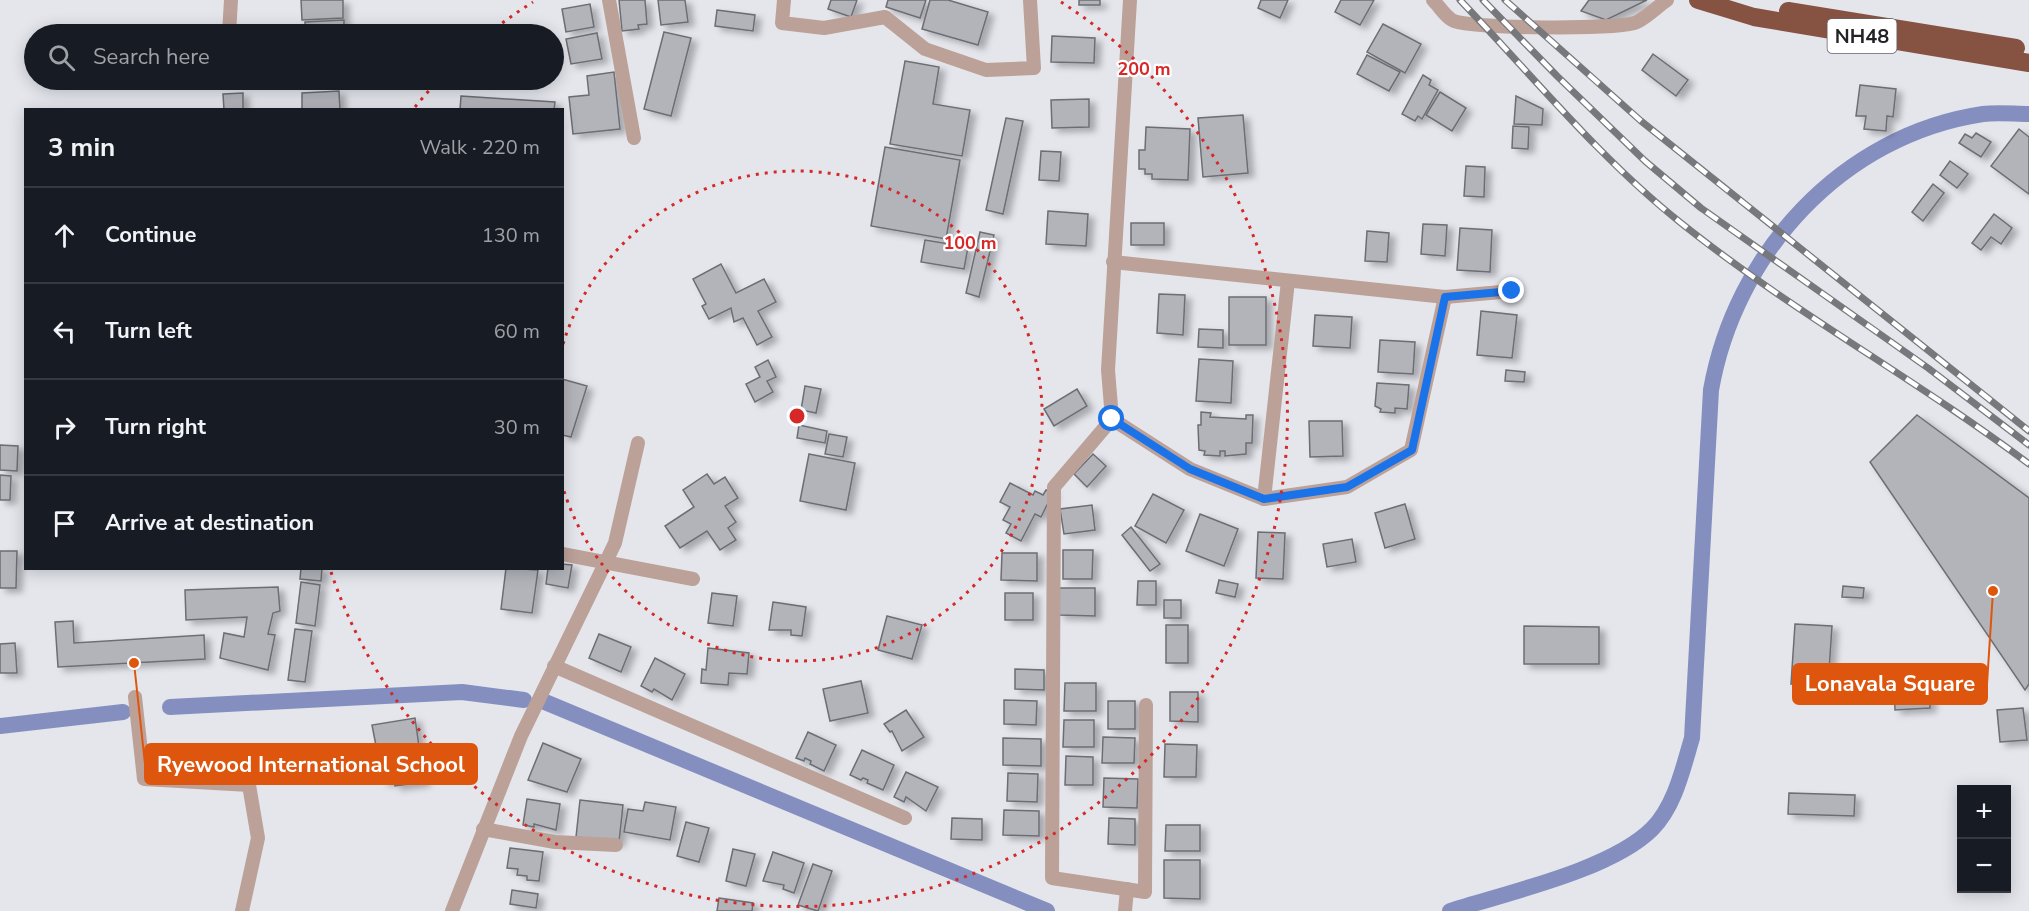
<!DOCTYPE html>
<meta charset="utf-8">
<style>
body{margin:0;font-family:"Nunito Sans",sans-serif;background:#242831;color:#f1f3f6}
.controls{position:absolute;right:18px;bottom:18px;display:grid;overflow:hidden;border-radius:0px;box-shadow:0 3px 15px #0003}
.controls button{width:54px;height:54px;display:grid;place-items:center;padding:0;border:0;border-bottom:2px solid #363941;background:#171b24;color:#f1f3f6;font:30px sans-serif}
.stop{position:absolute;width:18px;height:18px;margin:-14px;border:4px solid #1a73e8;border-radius:50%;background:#fff}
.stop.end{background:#1a73e8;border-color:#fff;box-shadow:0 2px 6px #0008}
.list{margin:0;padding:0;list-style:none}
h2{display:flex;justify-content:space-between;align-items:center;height:78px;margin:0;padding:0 24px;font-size:26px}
h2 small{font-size:20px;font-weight:400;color:#9ea1a6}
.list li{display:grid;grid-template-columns:39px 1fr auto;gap:18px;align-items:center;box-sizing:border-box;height:96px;padding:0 24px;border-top:2px solid #363941}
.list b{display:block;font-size:22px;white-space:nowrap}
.list em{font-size:20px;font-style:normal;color:#9ea1a6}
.icon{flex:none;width:33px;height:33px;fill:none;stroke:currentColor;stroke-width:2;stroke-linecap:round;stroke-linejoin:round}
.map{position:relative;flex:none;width:2029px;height:911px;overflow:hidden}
.search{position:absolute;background:#171b24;box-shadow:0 3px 15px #0003;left:24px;top:24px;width:540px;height:66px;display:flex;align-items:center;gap:15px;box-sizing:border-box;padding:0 21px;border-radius:33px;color:#9ea1a6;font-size:22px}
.panel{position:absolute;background:#171b24;box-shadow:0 3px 15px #0003;left:24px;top:108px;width:540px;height:462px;border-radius:0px}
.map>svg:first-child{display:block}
</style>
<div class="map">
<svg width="2029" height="911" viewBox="0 0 2029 911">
<defs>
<filter id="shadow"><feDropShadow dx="6" dy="4" stdDeviation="3" flood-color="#0004"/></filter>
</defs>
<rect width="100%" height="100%" fill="#e4e6ec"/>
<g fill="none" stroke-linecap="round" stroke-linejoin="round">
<!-- canal -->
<g stroke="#848fc0" stroke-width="16">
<path d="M545 702 1047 911"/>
<path d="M170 707 462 692 524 700"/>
<path d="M0 726 123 712"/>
<path d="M1450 911C1506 893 1611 870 1652 829 1675 806 1683 768 1692 738L1711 390C1735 253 1842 135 1983 114 1998 112 2014 114 2029 114"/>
</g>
</g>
<!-- building -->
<g fill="#b2b4ba" stroke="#6c6e73" stroke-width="1.5" filter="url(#shadow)">
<path d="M301 0H343V18L302 20Z"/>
<path d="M619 0H645L647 24 638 25 639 29 622 31Z"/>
<path d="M658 0H685L688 22 661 25Z"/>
<path d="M831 0H857L851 17 828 9Z"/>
<path d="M888 0H926L920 18 886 7Z"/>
<path d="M930 0H948L988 12 978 45 922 29Z"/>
<rect x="1079" y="0" width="21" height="5"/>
<path d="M1261 0H1288L1280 18 1258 8Z"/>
<path d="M1341 0H1374L1360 25 1335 12Z"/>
<path d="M1589 0H1647L1606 20 1581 11Z"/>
<path d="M590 4 594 27 566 32 562 9Z"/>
<path d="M717 10 755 15 753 31 715 26Z"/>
<path d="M344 20V34H305V22Z"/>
<path d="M1383 24 1421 44 1405 73 1367 52Z"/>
<path d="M664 32 691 38 671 116 644 109Z"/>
<path d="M597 33 602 59 571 64 566 39Z"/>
<path d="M1052 36 1095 38 1094 63 1051 62Z"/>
<path d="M1653 54 1688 80 1676 96 1642 70Z"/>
<path d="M1367 55 1400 72 1389 91 1357 74Z"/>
<path d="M905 61 939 67 933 104 970 110 962 156 890 144Z"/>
<path d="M614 72 620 129 573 134 569 97 589 95 587 76Z"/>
<path d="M1423 75 1431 80 1429 85 1438 90 1422 119 1418 116 1415 121 1402 114Z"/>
<path d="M1860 85 1896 89 1893 117 1887 116 1886 131 1864 129 1866 116H1856Z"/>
<path d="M339 91 340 110H302V93Z"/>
<path d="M1440 92 1466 108 1452 131 1426 115Z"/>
<path d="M243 93V110H224L223 94Z"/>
<path d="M461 96 555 102 554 110H460Z"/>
<path d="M1516 96 1543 109 1542 125 1514 124Z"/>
<path d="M1089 99V127L1052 128 1051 100Z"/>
<path d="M1243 115 1248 173 1203 177 1198 118Z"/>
<path d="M1006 118 1023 121 1003 214 986 210Z"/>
<path d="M1513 126 1529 127 1528 149 1512 148Z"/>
<path d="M1146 127 1190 129 1188 180 1152 179V174H1145V169H1139V150H1145Z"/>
<path d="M2019 129 2029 137V194L1991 166Z"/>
<path d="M1976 133 1991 142 1981 157 1959 143 1965 134 1972 138Z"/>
<path d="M885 147 960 160 946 239 871 226Z"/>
<path d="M1041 151 1061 152 1059 181 1039 180Z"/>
<path d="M1950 161 1968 174 1957 188 1940 175Z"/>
<path d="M1466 166 1485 167 1484 197 1464 196Z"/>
<path d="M1933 184 1944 193 1923 221 1912 212Z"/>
<path d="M1048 211 1088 214 1086 246 1046 244Z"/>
<path d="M1994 214 2012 228 2001 244 1991 237 1981 250 1972 243Z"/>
<rect x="1131" y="223" width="33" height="22"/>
<path d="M1423 224 1447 225 1445 256 1421 254Z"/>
<path d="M1460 228 1492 230 1490 272 1457 270Z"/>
<path d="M1367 231 1389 233 1387 262 1365 261Z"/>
<path d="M980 232 994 235 979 297 966 293Z"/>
<path d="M925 240 968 247 964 269 921 262Z"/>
<path d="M721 264 736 293 764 279 776 302 758 311 772 337 757 345 743 318 734 322 731 308 709 319 702 306 706 304 693 279Z"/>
<path d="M1159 294 1185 295 1183 335 1157 333Z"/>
<rect x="1229" y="297" width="37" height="48"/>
<path d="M1481 311 1517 315 1512 358 1477 355Z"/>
<path d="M1315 315 1352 317 1350 348 1313 346Z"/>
<path d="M1199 329 1223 330V348L1198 347Z"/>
<path d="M1380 340 1415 342 1413 374 1378 372Z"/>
<path d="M1199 359 1233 361 1231 403 1196 401Z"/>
<path d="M768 360 776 377 767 381 773 392 755 402 746 384 760 377 755 367Z"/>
<path d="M1506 370 1525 372 1524 382 1505 381Z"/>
<path d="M562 379 587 386 571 437 562 435Z"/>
<path d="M1377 383 1409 385 1407 409 1395 408V413L1380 412 1381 409 1375 406Z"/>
<path d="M805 386 821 389 816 413 801 410Z"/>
<path d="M1077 389 1087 406 1054 426 1044 409Z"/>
<path d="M1201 412 1211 413 1210 417 1246 419V415H1253L1252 443H1246V454L1225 456V451H1220V456L1204 455 1205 451 1199 450 1198 425H1201Z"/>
<path d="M1917 415 2029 498V684L2025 690 1870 462Z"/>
<path d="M1309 421H1342L1343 456 1310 457Z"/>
<path d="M799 425 827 431 825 443 797 438Z"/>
<path d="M829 434 847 437 843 457 825 454Z"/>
<path d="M0 445 18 446 17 471 0 470Z"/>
<path d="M809 454 855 463 846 510 800 501Z"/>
<path d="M1093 454 1106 466 1087 487 1074 474Z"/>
<path d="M707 474 714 484 725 477 738 498 725 506 736 522 728 528 736 540 720 550 707 531 680 548 665 526 694 507 683 490Z"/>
<path d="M0 475 11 476 10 500H0Z"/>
<path d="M1010 483 1033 495 1035 491 1043 495 1046 490 1053 493 1041 517 1035 514 1021 541 1006 533 1011 524 1003 520 1010 507 1000 502Z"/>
<path d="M1153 494 1184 510 1166 543 1135 526Z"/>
<path d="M1405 504 1415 539 1385 548 1375 513Z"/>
<path d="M1092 505 1095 530 1064 534 1060 509Z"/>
<path d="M1200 514 1238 529 1224 566 1186 551Z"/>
<path d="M1131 527 1160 564 1150 571 1122 535Z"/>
<path d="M1258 532 1285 533 1283 579 1256 578Z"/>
<path d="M1352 539 1356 562 1327 567 1323 544Z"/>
<path d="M1063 550H1093L1092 579H1063Z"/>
<path d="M0 551H17L16 588H0Z"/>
<path d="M1002 553H1037V581L1001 580Z"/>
<path d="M562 564 572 565 568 588 546 584 548 568H562Z"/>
<path d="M301 568H322L321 581 300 579Z"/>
<path d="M506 568 538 570 532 613 501 609Z"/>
<path d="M1219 580 1238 584 1235 597 1216 593Z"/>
<path d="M1138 581H1156V605H1137Z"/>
<path d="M301 582 320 585 315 626 296 623Z"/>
<path d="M1843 586 1864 588 1863 598 1842 597Z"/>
<path d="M278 587 280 611 273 613 268 634 275 635 268 670 220 658 224 633 244 637 247 617 186 620 185 590Z"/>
<path d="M1059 588H1095V616L1059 615Z"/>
<path d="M712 593 737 596 733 626 708 623Z"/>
<rect x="1005" y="593" width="28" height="27"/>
<rect x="1164" y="600" width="17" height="18"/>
<path d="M773 602 806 607 802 636 791 635V630H769Z"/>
<path d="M887 616 922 625 912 659 878 650Z"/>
<path d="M73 621 74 643 204 635 205 659 58 667 55 622Z"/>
<path d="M1795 624 1832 626 1828 686 1791 684Z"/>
<rect x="1166" y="625" width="22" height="38"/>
<path d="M1524 626 1599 627V664H1524Z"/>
<path d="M295 629 312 631 305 682 288 680Z"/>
<path d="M599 634 631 647 621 672 589 658Z"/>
<path d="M15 643 17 673H0V644Z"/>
<path d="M708 648 749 653 747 674 729 673 728 685 701 683 702 669 706 670Z"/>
<path d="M655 658 685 674 672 700 654 689 652 692 641 686Z"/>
<path d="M1015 669 1044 670V690L1015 689Z"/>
<path d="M861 681 868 713 830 721 823 689Z"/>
<path d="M1929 682 1930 708 1895 710 1894 684Z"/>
<path d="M1065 683H1096V711H1064Z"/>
<path d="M1170 692H1198V722L1170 721Z"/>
<path d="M1004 700 1037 701 1036 725 1004 724Z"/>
<rect x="1108" y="701" width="27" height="28"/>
<path d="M2023 708 2027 740 2000 742 1997 710Z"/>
<path d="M906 710 924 737 902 751 892 731 890 732 884 724Z"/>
<path d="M415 718 424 782 395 786 394 780 383 782 372 725Z"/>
<path d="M1064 720H1094V747H1063Z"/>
<path d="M808 732 836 745 824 771 810 764 811 761 805 758 804 761 796 758Z"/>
<path d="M1103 737 1135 738 1134 763H1102Z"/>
<path d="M1003 738 1041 739V766L1003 765Z"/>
<path d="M543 743 581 759 567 792 528 780Z"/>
<path d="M1165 744 1197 745 1196 777H1164Z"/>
<path d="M862 750 894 765 883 790 867 783 868 780 863 778 861 780 850 775Z"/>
<path d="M1066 756 1093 757V785H1065Z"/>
<path d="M906 772 938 787 926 811 906 797 904 802 894 797Z"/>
<path d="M1008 773 1038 774 1037 802 1007 801Z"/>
<path d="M1104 778 1138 779 1137 808 1103 807Z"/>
<path d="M1789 793 1855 795 1854 816 1788 814Z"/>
<path d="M527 799 560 804 556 830 534 824V827L523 825Z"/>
<path d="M580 800 623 805 619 842 576 837Z"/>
<path d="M645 802 676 807 670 840 624 832 628 809 643 811Z"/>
<path d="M1004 810 1039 811V836L1003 835Z"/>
<path d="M952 818 982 819V840L951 839Z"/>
<path d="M1109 818 1135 819V845L1108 844Z"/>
<path d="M686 822 709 828 699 862 677 856Z"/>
<path d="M1166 825H1200V851H1165Z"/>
<path d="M510 848 543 852 539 881 527 880V876L517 875 518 869 507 868Z"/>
<path d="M733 849 755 854 746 886 726 881Z"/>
<path d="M773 852 804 863 794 893 783 889 784 885 763 881Z"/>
<path d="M1164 860H1200V899L1164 898Z"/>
<path d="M813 864 832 871 818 911 798 905Z"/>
<path d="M512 890 538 894 536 908 510 904Z"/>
<path d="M719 898 753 903 752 911H717Z"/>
</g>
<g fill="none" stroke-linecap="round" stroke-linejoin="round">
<!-- street -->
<g stroke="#bca199" stroke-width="14">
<path d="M609 0 634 138"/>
<path d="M784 0 782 23 824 28 885 17 925 49 986 70 1034 68 1030 0"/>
<path d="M1130 0 1108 370 1112 419 1190 469 1264 499 1347 487 1411 450 1445 297"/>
<path d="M1433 0C1439 6 1445 16 1452 20 1465 29 1621 30 1637 22 1647 17 1657 7 1667 0"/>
<path d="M229 34 231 0"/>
<path d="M1113 262 1445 297 1512 291"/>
<path d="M1112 419 1054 487 1052 878 1145 892 1146 705"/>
<path d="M1264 499 1288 281"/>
<path d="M562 554 693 579"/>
<path d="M554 666 905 818"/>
<path d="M135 697 144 779 249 785 258 838 242 911"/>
<path d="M483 829 555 842 616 845"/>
<path d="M452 911 521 736 615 543 638 443"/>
<path d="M1125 911 1127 889"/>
</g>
<!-- highway -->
<g stroke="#865242" stroke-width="18">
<path d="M1698 0 1754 17 2029 63"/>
<path d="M1788 11 2016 48"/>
</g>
<!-- rail casing -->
<g stroke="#77787c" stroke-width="7">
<g id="rail">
<path d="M1460 0C1532 75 1599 158 1681 223 1791 311 1916 379 2029 464"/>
<path d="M1483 0 1557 76 1645 161 1701 208 1928 368 2029 445"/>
<path d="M1505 0 1641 121 2029 431"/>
</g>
</g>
<!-- rail -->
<use href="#rail" stroke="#fff" stroke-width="4.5" stroke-dasharray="14" stroke-linecap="butt"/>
</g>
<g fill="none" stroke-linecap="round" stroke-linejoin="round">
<!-- route -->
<path stroke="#1a73e8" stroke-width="8" d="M1112 419 1190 469 1264 499 1347 487 1412 450 1445 297 1512 291"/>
</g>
<!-- distance rings -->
<g fill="none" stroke="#d62828" stroke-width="3" stroke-dasharray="3 6">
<path d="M563 344A245 245 0 1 1 563 488"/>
<path d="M415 107A491 491 0 0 1 438 81M488 34A491 491 0 0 1 533 2M1061 2A491 491 0 1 1 331 572"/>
</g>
<g text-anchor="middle" stroke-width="4.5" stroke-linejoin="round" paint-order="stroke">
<!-- shield labels -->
<rect fill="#fff" stroke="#656567" stroke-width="1.5" x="1827.5" y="19" width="69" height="34" rx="4.5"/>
<g font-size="20" font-weight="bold" fill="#232326">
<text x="1862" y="43">NH48</text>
</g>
</g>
<circle cx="797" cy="416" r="9" fill="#d62828" stroke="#fff" stroke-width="3"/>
<g font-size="18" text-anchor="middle" font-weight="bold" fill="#d62828" stroke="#fff" stroke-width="4.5" stroke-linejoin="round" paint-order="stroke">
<text x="1144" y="75">200 m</text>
<text x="970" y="249">100 m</text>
</g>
<!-- callouts -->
<path fill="none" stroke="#de560d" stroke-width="2" d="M1993 591L1987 684M134 663L145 764"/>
<g fill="#de560d" stroke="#fff" stroke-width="2">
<circle cx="1993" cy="591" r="6"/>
<circle cx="134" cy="663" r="6"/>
</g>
<g fill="#de560d" stroke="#de560d" stroke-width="2">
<rect x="1793" y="664" width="194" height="40" rx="6"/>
<rect x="145" y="744" width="332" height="40" rx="6"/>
</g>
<g font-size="22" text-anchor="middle" font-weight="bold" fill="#fff">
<text x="1890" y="691">Lonavala Square</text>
<text x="311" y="772">Ryewood International School</text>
</g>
</svg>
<div class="controls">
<button>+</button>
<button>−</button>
</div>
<div class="stop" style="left:1112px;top:419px"></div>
<div class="stop end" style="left:1512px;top:291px"></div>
<div class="search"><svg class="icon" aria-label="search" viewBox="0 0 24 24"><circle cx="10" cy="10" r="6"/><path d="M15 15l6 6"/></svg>Search here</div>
<section class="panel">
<h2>3 min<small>Walk · 220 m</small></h2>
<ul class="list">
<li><svg class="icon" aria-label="ahead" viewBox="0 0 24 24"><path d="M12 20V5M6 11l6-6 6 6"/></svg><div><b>Continue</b></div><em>130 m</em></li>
<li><svg class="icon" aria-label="left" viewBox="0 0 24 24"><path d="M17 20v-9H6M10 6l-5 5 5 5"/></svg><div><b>Turn left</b></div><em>60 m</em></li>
<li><svg class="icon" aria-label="right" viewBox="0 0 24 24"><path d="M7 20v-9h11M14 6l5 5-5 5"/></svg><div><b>Turn right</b></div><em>30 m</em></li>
<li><svg class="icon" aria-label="arrive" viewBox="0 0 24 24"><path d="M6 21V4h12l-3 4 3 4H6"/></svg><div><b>Arrive at destination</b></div></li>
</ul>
</section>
</div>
